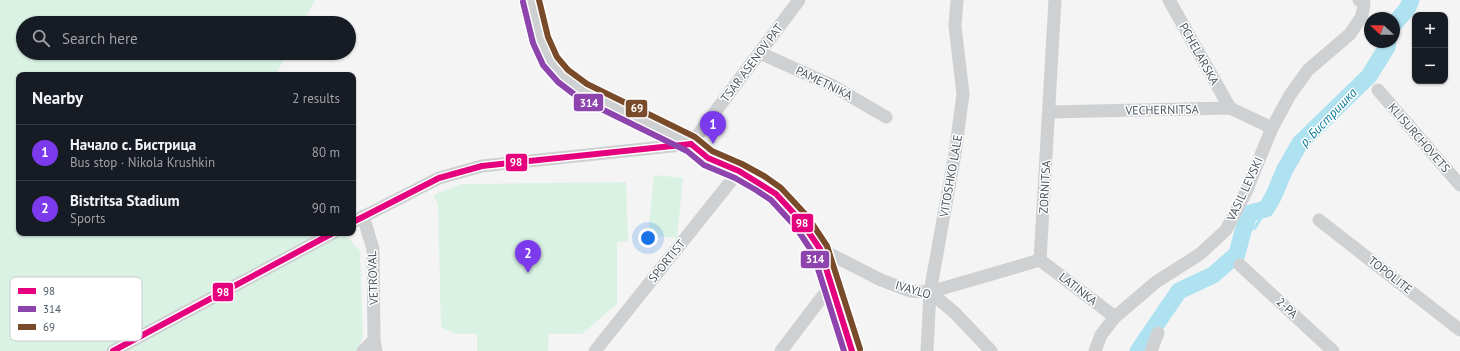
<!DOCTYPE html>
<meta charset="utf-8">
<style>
body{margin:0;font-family:"PT Sans",sans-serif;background:#20242c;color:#f1f3f6}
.controls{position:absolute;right:12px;top:12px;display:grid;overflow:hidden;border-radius:8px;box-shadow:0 1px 3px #0004}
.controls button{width:36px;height:36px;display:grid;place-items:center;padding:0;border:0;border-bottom:1px solid #363941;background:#171b24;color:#f1f3f6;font:20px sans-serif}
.compass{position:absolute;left:1364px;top:12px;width:36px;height:36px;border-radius:50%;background:#171b24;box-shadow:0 1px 3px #0004;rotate:291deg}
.you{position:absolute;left:648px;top:238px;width:14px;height:14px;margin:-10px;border:3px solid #fff;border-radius:50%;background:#1a73e8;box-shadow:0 0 0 6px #1a73e833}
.badge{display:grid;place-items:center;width:26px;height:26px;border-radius:50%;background:#7c3aed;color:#fff;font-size:13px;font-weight:700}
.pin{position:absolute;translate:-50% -33px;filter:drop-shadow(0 1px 2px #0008)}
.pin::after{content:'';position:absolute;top:21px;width:14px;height:12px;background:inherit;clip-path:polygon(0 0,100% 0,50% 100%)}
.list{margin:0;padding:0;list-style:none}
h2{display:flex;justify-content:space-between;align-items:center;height:52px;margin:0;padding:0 16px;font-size:17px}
h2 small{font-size:13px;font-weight:400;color:#9ea1a6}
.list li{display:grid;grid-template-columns:26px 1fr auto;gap:12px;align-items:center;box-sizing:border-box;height:56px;padding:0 16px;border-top:1px solid #363941}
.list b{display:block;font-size:15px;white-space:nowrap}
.list p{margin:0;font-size:13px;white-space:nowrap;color:#9ea1a6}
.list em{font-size:13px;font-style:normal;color:#9ea1a6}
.icon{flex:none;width:22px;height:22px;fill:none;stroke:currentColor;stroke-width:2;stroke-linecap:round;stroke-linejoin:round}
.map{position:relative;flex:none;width:1460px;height:351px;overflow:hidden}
.search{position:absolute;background:#171b24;box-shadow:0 1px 3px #0004;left:16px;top:16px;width:340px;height:44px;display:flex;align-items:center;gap:10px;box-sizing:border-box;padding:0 14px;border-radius:22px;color:#9ea1a6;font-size:15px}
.panel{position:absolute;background:#171b24;box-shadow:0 1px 3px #0004;left:16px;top:72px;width:340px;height:164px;border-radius:8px}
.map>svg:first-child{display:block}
</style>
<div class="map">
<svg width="1460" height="351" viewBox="0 0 1460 351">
<rect width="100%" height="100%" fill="#f4f4f4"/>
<!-- green -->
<g fill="#d9f2e3">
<path d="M0 0H315L303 23H23V53H287L276 75H19V233H344L360 251 363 336 357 351H0Z"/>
<path d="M654 175 683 178 677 238 648 235Z"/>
<path d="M626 182 628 241 617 242V304L582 334H549L548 351H477V334H456L441 327 438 204 433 195 461 184Z"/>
</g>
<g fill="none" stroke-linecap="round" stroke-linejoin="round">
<!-- stream -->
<path stroke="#aee2f0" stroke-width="3" d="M1243 231 1255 228 1266 209"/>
<!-- river -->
<g stroke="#aee2f0" stroke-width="17">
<path d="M1394 24 1407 9 1411 0"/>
<path d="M1138 351 1179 291 1213 275 1237 254 1243 231 1250 213 1266 209 1274 195 1284 171 1300 143 1369 76 1387 47 1388 42"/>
</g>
<!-- minor -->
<g stroke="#ced0d2" stroke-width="13">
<path d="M531 0 540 40 550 61 563 76 583 91 691 144 708 158 739 171 760 183 776 194 801 221 820 249 832 284 852 351"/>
<path d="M1169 0 1230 108"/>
<path d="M760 53 833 86 886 117"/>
<path d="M1378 90 1460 185"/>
<path d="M1049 112 1230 108 1272 128"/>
<path d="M691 144 799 0"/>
<path d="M363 216 373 249 374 340 376 351"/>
<path d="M1319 220 1460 330"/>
<path d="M353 222 439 178 482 166 691 144"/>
<path d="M820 249 881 280 910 291 930 292 955 313 991 351"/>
<path d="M1040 260 1055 0"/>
<path d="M1040 260 1115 317"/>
<path d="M1240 265 1333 351"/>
<path d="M930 292 1040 260"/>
<path d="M113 351 333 233"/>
<path d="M363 351 374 340"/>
<path d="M595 351 739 171"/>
<path d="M781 351 832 284"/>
<path d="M927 351 930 292 955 154 963 94 955 26 957 0"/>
<path d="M1095 351 1101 335 1115 317 1156 282 1200 254 1226 230 1245 194 1272 128 1290 95 1308 70 1350 34 1362 16 1364 3 1359 0"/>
<path d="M1151 351 1158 333"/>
</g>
<!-- bus-1 casing -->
<g stroke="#fff" stroke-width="9">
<g id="bus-1">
<path d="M691 144 708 158 739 171 776 194 801 221 820 249 852 351"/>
<path d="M353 222 439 178 482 166 691 144"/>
<path d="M113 351 333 233"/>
</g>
</g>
<!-- bus-2 casing -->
<g stroke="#fff" stroke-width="9">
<path id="bus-2" d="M523 2 533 43 543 65 558 82 579 98 687 151 704 165 735 178 756 190 771 200 795 226 813 253 844 351"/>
</g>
<!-- bus-3 casing -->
<g stroke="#fff" stroke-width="9">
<path id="bus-3" d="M539 0 548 37 557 57 568 70 587 84 695 137 712 151 742 164 764 176 781 188 807 216 827 246 860 349"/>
</g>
<!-- bus-1 -->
<use href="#bus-1" stroke="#e5007d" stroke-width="6"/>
<!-- bus-2 -->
<use href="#bus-2" stroke="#8e44ad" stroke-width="6"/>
<!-- bus-3 -->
<use href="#bus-3" stroke="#7a4b2a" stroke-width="6"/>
</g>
<g text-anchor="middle" stroke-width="3" stroke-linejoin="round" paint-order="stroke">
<!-- street labels -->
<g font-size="12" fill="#4a5661" stroke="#fff">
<text transform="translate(1199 54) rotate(61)" y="4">PCHELARSKA</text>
<text transform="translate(752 63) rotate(-53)" y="4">TSAR ASENOV PAT</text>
<text transform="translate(824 83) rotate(26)" y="4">PAMETNIKA</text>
<text transform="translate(1162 110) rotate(-1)" y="4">VECHERNITSA</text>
<text transform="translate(1419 138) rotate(49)" y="4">KLISURCHOVETS</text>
<text transform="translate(951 176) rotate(-80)" y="4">VITOSHKO LALE</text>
<text transform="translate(1045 187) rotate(-87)" y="4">ZORNITSA</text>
<text transform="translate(1245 189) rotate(-65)" y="4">VASIL LEVSKI</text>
<text transform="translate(667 261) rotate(-51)" y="4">SPORTIST</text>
<text transform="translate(1390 275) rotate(38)" y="4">TOPOLITE</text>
<text transform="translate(373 278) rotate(-92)" y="4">VETROVAL</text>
<text transform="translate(1078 289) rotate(38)" y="4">LATINKA</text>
<text transform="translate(913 290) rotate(16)" y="4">IVAYLO</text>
<text transform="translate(1287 308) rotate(43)" y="4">2-РА</text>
</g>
<!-- water labels -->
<g font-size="13" font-style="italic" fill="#0c7c9b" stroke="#fff">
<text transform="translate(1328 117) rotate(-46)" y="5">р. Бистришка</text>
</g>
</g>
<!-- legend -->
<rect x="10" y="277" width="132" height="64" rx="6" fill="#fff" stroke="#c9ccd0" stroke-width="1"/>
<rect x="18" y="288" width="18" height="6" fill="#e5007d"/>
<rect x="18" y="306" width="18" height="6" fill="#8e44ad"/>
<rect x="18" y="324" width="18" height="6" fill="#7a4b2a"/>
<g font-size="11" fill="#4a5661">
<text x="43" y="295">98</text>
<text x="43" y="313">314</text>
<text x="43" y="331">69</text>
</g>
<g stroke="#fff" stroke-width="1.5">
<rect x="573" y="93" width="31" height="19" rx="4" fill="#8e44ad"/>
<rect x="625" y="99" width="23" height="19" rx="4" fill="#7a4b2a"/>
<rect x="505" y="153" width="23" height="19" rx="4" fill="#e5007d"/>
<rect x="791" y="213" width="23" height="20" rx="4" fill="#e5007d"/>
<rect x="800" y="250" width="30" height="19" rx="4" fill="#8e44ad"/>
<rect x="212" y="282" width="22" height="20" rx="4" fill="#e5007d"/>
</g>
<g font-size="11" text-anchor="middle" font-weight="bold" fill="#fff">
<text x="589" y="107">314</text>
<text x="637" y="112">69</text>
<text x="516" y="166">98</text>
<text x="802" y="227">98</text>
<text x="815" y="263">314</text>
<text x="223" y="296">98</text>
</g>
</svg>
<div class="controls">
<button>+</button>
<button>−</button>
</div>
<svg class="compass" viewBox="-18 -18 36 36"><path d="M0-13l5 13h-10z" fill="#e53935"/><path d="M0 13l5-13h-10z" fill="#9ea1a6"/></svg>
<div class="you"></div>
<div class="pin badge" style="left:713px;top:144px">1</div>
<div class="pin badge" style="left:528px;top:273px">2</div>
<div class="search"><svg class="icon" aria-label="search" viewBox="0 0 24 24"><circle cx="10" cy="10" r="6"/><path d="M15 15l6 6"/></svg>Search here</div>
<section class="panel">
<h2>Nearby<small>2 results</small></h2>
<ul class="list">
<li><span class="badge">1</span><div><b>Начало с. Бистрица</b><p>Bus stop · Nikola Krushkin</p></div><em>80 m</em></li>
<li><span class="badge">2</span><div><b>Bistritsa Stadium</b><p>Sports</p></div><em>90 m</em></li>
</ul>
</section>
</div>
